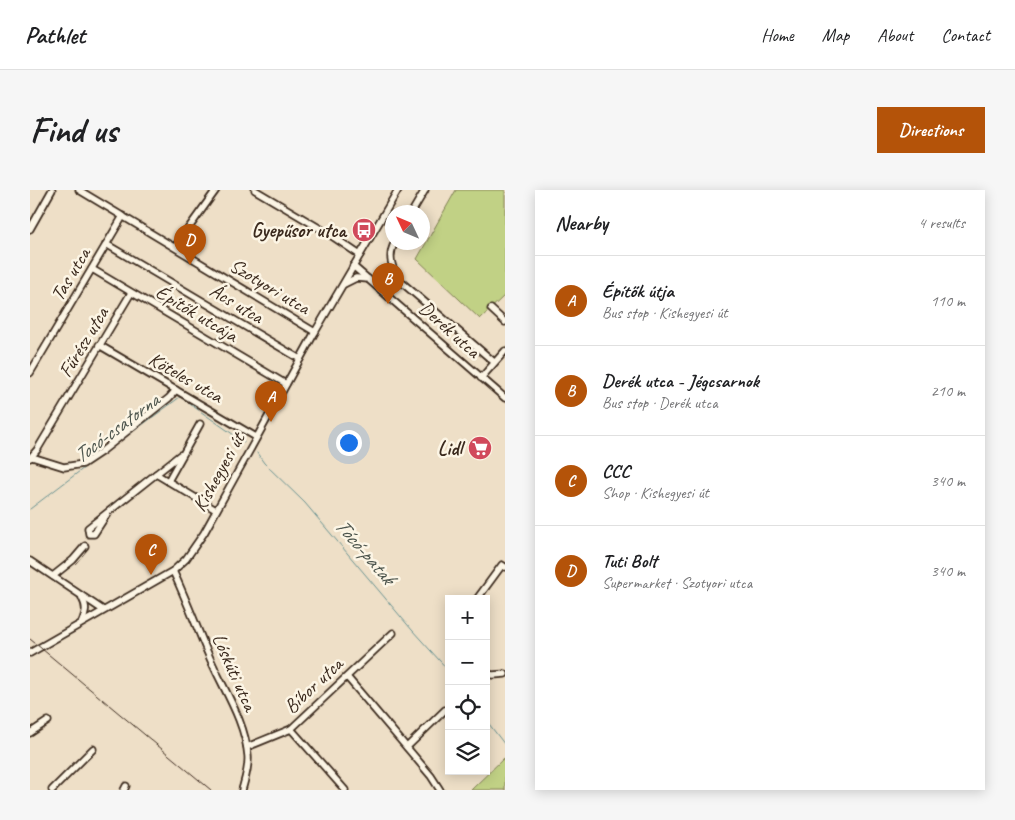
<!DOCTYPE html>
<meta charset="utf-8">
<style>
body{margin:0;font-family:Caveat,sans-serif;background:#f6f6f6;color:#202124}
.controls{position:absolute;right:15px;bottom:15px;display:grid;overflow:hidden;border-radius:0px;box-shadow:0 2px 12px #0003}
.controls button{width:45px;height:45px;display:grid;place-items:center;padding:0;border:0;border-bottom:1px solid #e0e0e0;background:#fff;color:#202124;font:25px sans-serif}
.compass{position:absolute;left:355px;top:15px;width:45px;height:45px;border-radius:50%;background:#fff;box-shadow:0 2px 12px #0003;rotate:314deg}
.you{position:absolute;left:318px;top:252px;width:18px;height:18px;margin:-12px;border:4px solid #fff;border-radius:50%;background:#1a73e8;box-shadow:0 0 0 8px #1a73e833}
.badge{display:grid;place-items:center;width:32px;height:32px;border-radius:50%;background:#b45309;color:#fff;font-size:16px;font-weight:700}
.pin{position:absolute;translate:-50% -41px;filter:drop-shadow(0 1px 2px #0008)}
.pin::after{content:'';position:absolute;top:26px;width:18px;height:15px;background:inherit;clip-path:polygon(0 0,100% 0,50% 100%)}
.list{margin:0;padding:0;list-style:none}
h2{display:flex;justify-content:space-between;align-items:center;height:65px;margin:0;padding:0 20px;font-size:21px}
h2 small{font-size:16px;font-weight:400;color:#757577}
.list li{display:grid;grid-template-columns:32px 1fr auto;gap:15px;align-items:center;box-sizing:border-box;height:90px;padding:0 20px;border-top:1px solid #e0e0e0}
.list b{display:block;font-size:19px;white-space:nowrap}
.list p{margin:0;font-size:16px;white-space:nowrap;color:#757577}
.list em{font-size:16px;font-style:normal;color:#757577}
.icon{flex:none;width:28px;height:28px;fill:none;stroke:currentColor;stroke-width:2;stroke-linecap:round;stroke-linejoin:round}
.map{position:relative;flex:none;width:475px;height:600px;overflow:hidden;border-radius:0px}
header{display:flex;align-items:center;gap:30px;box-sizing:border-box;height:70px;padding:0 25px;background:#fff;border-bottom:1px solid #e0e0e0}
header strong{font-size:24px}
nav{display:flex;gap:28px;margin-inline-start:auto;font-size:18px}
.intro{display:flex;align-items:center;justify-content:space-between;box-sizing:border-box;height:120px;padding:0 30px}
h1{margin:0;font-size:35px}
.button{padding:12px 22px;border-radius:0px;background:#b45309;color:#fff;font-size:18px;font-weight:700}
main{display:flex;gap:30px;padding:0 30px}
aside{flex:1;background:#fff;border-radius:0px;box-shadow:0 2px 12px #0003}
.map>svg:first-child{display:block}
</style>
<header>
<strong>Pathlet</strong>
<nav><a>Home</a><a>Map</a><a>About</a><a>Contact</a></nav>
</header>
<div class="intro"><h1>Find us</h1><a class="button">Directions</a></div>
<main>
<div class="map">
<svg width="475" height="600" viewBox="0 0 475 600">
<rect width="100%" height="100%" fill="#eedfc7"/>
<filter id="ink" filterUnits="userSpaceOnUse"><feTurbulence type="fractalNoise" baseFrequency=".02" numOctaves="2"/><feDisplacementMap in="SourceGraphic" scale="10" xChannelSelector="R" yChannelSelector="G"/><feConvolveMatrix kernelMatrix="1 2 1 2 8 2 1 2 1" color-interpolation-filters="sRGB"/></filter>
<g filter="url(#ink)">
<!-- green -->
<g fill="#c1d185" stroke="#7e7e52">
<path d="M426 0H475V105L450 129 387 69Z"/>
<path d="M475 567V600H441Z"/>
</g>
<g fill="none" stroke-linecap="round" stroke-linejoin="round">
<!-- stream -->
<g stroke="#699291" stroke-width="1">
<path d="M78 260 150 207 214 252"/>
<path d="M227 263 234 273 275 313 382 440 419 481"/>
<path d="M0 319 71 265"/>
<path d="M456 530 475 555"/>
</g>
<!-- minor casing -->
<g stroke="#3b2a1e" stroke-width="9">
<g id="minor">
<path d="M49 0 285 142"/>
<path d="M225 0 296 42 330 65"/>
<path d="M382 22 395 0"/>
<path d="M0 39 22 0"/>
<path d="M365 52C357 66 362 78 369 90L464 172"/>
<path d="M76 54 270 169"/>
<path d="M145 57 186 0"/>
<path d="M323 76 475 208"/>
<path d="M62 79 256 194"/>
<path d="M314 94 326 88 338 89"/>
<path d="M461 119 475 132"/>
<path d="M69 155 226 247"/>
<path d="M0 183 93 26"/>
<path d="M451 188 475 161"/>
<path d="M2 267 34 277 53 274 71 262 139 208 146 200"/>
<path d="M0 268 7 260 101 103"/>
<path d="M126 284 150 265"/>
<path d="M138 291 170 234"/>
<path d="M77 324 64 344H59L58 338 126 284 186 320"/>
<path d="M0 371 73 420"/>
<path d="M143 381C156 409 167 438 179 466 193 499 215 530 218 566 219 578 215 589 212 600"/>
<path d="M23 386 43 370 55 356"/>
<path d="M52 408C57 417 56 422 52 432"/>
<path d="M447 409 472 375 475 377"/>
<path d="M0 463 143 381 156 369 174 343 285 142 368 0"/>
<path d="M456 484 463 485 475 484"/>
<path d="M317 487 401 586 410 600"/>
<path d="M261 539 315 600"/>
<path d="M0 543 18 531"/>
<path d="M217 557 261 539 363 443"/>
<path d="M377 557 415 520"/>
<path d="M22 600 63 559"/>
<path d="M94 600 96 596"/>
</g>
</g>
<!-- minor -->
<use href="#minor" stroke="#fcf5e5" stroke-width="5.5"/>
<!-- rail -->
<path stroke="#3b2a1e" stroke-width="1" d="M0 449 181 600"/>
</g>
</g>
<!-- icons -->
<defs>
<g id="bus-disc" transform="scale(1.25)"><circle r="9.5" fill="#d1495b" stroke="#fcf5e5"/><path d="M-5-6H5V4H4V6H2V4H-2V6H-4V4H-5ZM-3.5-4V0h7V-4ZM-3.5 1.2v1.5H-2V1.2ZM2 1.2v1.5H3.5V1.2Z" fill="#fff"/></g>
<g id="supermarket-disc" transform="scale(1.25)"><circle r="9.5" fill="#d1495b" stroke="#fcf5e5"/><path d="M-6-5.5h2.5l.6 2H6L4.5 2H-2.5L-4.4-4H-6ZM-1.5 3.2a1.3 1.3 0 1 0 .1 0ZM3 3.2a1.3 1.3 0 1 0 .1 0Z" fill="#fff"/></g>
</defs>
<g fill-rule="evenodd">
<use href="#bus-disc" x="334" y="40"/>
<use href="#supermarket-disc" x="450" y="258"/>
</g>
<g text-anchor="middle" stroke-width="5" stroke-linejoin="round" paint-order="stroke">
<!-- poi labels -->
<g font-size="20" font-weight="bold" fill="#3b2a1e" stroke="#fcf5e5" text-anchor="end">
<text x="316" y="47">Gyepűsor utca</text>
<text x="432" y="265">Lidl</text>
</g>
<!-- street labels -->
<g font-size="20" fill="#3b2a1e" stroke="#fcf5e5">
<text transform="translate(40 84) rotate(-59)" y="7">Tas utca</text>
<text transform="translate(240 96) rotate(31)" y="7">Szotyori utca</text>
<text transform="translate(207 113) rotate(31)" y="7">Ács utca</text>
<text transform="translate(167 123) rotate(31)" y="7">Építők utcája</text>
<text transform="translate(420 139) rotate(42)" y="7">Derék utca</text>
<text transform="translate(53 152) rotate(-59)" y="7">Fűrész utca</text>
<text transform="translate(156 187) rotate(30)" y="7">Köteles utca</text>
<text transform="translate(188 282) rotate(-61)" y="7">Kishegyesi út</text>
<text transform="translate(205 482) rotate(66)" y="7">Lóskúti utca</text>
<text transform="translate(283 495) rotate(-43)" y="7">Bíbor utca</text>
</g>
<!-- water labels -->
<g font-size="21" font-style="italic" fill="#4e564e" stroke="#fcf5e5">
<text transform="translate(86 238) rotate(-37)" y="7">Tocó-csatorna</text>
<text transform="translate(335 361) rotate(49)" y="7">Tócó-patak</text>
</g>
</g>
</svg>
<div class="controls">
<button>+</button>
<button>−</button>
<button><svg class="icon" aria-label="locate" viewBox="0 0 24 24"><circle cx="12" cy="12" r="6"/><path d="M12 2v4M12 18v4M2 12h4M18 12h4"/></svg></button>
<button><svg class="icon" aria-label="layers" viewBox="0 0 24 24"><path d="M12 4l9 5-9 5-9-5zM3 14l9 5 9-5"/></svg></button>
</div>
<svg class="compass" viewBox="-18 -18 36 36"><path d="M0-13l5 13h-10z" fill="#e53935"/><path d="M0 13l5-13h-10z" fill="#757577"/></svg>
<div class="you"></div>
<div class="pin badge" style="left:241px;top:232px">A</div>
<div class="pin badge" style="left:358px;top:114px">B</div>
<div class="pin badge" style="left:121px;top:385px">C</div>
<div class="pin badge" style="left:160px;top:75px">D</div>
</div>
<aside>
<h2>Nearby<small>4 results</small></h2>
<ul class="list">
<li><span class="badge">A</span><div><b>Építők útja</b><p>Bus stop · Kishegyesi út</p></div><em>110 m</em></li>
<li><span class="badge">B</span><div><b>Derék utca - Jégcsarnok</b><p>Bus stop · Derék utca</p></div><em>210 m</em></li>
<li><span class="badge">C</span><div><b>CCC</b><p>Shop · Kishegyesi út</p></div><em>340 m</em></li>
<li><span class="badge">D</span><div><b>Tuti Bolt</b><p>Supermarket · Szotyori utca</p></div><em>340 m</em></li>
</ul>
</aside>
</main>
